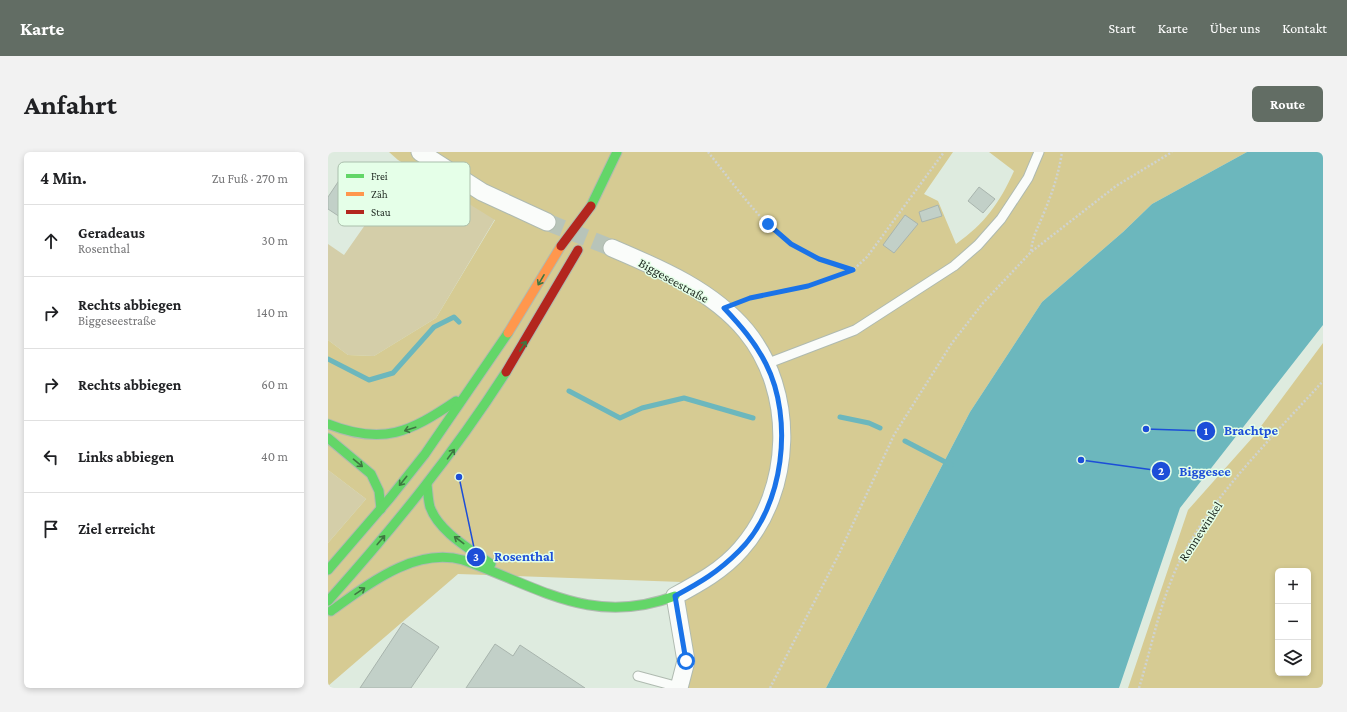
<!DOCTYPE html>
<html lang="de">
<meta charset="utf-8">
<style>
body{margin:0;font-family:"Crimson Pro",serif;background:#f2f2f2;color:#202124}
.controls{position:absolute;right:12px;bottom:12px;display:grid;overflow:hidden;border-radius:6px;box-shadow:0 2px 6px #0003}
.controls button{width:36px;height:36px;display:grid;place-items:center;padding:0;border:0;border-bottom:1px solid #e0e0e0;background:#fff;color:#202124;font:20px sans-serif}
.stop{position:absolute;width:12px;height:12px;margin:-9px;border:3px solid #1a73e8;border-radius:50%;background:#fff}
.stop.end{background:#1a73e8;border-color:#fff;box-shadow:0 1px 4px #0008}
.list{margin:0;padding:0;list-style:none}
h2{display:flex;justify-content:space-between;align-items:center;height:52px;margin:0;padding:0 16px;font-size:17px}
h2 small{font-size:13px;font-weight:400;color:#757577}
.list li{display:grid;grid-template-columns:26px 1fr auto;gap:12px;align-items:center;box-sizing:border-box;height:72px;padding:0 16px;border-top:1px solid #e0e0e0}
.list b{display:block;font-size:15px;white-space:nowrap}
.list p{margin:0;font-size:13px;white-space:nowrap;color:#757577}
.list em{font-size:13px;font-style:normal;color:#757577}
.icon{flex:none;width:22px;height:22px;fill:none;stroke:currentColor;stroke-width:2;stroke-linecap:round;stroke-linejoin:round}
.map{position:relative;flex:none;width:995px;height:536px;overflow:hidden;border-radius:6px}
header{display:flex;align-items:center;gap:24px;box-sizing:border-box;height:56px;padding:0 20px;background:#626d64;color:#fff}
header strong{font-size:19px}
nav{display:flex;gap:22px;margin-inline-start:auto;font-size:14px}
.intro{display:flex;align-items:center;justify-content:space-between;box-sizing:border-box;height:96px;padding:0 24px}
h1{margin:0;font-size:28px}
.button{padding:10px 18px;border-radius:6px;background:#626d64;color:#fff;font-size:14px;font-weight:700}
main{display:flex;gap:24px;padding:0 24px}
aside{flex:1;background:#fff;border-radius:6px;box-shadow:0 2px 6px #0003}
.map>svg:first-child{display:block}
</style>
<header>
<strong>Karte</strong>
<nav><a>Start</a><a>Karte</a><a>Über uns</a><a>Kontakt</a></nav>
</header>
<div class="intro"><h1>Anfahrt</h1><a class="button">Route</a></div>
<main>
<aside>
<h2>4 Min.<small>Zu Fuß · 270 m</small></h2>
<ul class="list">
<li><svg class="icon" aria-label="ahead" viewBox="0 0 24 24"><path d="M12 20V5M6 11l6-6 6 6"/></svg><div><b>Geradeaus</b><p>Rosenthal</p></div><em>30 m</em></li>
<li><svg class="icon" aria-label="right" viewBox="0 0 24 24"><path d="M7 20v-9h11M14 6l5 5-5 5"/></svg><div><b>Rechts abbiegen</b><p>Biggeseestraße</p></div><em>140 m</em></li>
<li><svg class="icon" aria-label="right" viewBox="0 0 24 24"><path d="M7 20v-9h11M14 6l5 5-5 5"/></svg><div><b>Rechts abbiegen</b></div><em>60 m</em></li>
<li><svg class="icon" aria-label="left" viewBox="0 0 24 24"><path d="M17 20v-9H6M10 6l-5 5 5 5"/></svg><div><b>Links abbiegen</b></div><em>40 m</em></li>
<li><svg class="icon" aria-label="arrive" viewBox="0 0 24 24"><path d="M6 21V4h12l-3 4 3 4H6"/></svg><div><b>Ziel erreicht</b></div></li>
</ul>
</aside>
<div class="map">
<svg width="995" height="536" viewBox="0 0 995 536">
<rect width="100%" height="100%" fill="#deebdf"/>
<!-- green -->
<g fill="#d4cea9">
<path d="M79 13 167 67 108 166 46 204 20 203 0 188V92L16 103Z"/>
<path d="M0 318 38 347 0 391Z"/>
</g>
<!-- forest -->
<g fill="#d6cb93" fill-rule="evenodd">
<path d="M61 0H625L596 42 610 49 628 92C657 71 671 52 686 19L661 0H919L824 52 795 80 714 150 642 260 498 536H345L361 478 354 430 130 422 0 534V391L38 347 0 318V188L20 203 46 204 108 166 167 68 70 8Z"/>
<path d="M995 191V536H800L860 358 925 285ZM950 419H980V521H950Z"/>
</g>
<!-- water -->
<path fill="#6cb7bd" d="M919 0H995V173L852 356 791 536H498L642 260 714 150 795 80 824 52Z"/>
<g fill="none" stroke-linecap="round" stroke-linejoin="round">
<!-- stream -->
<g stroke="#6cb7bd" stroke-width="5">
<path d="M0 207 41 228 65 221 106 175 126 165 131 170"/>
<path d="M241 239 292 266 314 256 356 246 425 266"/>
<path d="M512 265 541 271 552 276"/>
<path d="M577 289 623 313"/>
</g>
</g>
<!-- building -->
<g fill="#c2d0c8" stroke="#a8b4ad">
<path d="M16 21 45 40 24 73 0 57V45Z"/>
<path d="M651 35 667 47 655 61 640 49Z"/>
<path d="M610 53 614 64 594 70 591 60Z"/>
<path d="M577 63 590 72 566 101 555 93Z"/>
<path d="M75 471 111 495 83 536H32Z"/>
<path d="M167 492 185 504 192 493 257 536H138Z"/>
</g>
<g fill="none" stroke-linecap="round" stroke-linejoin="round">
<!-- street-tunnel -->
<path stroke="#b8c4b9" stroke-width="17" stroke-dasharray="17 8" stroke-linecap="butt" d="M219 70 284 96"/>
<!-- lane casing -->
<g stroke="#afbab0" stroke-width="11">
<g id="lane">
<path d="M438 212 527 178 626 114 650 93 673 67 700 26 711 0"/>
<path d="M310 524 351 535"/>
</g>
</g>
<!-- street casing -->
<g stroke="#afbab0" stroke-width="19">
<g id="street">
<path d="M92 0 154 40 219 70"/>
<path d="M284 96C331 116 384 138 418 179 468 240 465 338 413 397 395 418 371 431 347 444L358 509 351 536"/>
</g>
</g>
<!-- fast casing -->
<g stroke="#afbab0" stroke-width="11">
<g id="fast">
<path d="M263 54 289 0"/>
<path d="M0 272C55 294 82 280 128 249"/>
<path d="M0 286 43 322 51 339 53 357"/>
<path d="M99 333C100 340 100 348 102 355 111 380 142 397 163 412"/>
<path d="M0 418 62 346 97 302 180 181"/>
<path d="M0 449C66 375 124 304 178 220"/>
<path d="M3 459C41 432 86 395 135 408 211 435 264 475 347 444"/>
</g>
</g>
<!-- slow casing -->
<g stroke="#afbab0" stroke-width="11">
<path id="slow" d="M180 181 233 94"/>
</g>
<!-- jam casing -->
<g stroke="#afbab0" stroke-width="11">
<path id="jam" d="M178 220 250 98"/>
</g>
<!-- path -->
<g stroke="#cfd3d0" stroke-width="2.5" stroke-dasharray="2 2" stroke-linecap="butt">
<path d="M380 0C402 27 436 76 465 93 484 105 503 111 524 118"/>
<path d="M703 99C705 82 711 74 717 58 725 39 731 20 734 0"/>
<path d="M411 150 422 146 480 133 525 118 539 105 616 0"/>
<path d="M442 536 511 402 566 283 624 191 655 151 703 100 788 34 844 0"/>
<path d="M811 536C823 497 831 455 848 417 880 347 944 286 995 229"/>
</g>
<!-- lane -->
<use href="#lane" stroke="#fafcfa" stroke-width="9"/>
<!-- street -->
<use href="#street" stroke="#fafcfa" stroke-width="17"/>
<!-- fast -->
<use href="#fast" stroke="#63d668" stroke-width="9"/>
<!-- slow -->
<use href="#slow" stroke="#ff974d" stroke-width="9"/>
<!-- jam -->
<use href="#jam" stroke="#b3261e" stroke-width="9"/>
<!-- jam-bridge casing -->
<g stroke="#afbab0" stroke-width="11" stroke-linecap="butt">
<path id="jam-bridge" d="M233 94 263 54"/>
</g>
<!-- jam-bridge -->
<use href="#jam-bridge" stroke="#b3261e" stroke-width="9"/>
</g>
<!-- one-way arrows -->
<defs><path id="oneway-shaft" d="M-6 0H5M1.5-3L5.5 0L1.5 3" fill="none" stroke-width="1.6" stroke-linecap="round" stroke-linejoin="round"/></defs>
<g stroke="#3e7741">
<use href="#oneway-shaft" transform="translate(213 128) rotate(120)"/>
<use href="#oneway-shaft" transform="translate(195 194) rotate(-57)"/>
<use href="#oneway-shaft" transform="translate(82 277) rotate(162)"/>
<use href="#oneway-shaft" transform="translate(123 302) rotate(-54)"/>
<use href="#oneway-shaft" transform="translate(30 311) rotate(40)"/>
<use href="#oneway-shaft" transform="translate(75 329) rotate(129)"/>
<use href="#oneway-shaft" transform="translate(53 388) rotate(-50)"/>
<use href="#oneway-shaft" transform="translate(131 388) rotate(-143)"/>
<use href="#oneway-shaft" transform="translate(32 439) rotate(-34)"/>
</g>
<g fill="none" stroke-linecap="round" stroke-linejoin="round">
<!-- route -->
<path stroke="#1a73e8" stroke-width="5" d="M358 509 347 444C373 430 390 420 411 399 456 355 466 267 438 212 427 190 412 173 396 156L422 146 480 134 525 118 491 107 463 92 440 72"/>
</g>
<g text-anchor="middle" stroke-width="3" stroke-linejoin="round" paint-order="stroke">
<!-- street labels -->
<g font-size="13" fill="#1f2921" stroke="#e5ffe8">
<text transform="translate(346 128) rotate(29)" y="5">Biggeseestraße</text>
<text transform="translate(872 379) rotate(-57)" y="5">Ronnewinkel</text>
</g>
</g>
<!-- legend -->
<rect x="10" y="10" width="132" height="64" rx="6" fill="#e5ffe8" stroke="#aabfac" stroke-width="1"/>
<rect x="18" y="22" width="18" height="4" fill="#63d668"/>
<rect x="18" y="40" width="18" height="4" fill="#ff974d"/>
<rect x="18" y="58" width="18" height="4" fill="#b3261e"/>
<g font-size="11" fill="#1f2921">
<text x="43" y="28">Frei</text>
<text x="43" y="46">Zäh</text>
<text x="43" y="64">Stau</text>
</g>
<!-- callouts -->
<path fill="none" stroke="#1d4ed8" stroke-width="1.5" d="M818 277L878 279M753 308L833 319M131 325L148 405"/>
<g fill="#1d4ed8" stroke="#e5ffe8" stroke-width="1.5">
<circle cx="818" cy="277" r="4"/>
<circle cx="753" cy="308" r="4"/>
<circle cx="131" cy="325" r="4"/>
<circle cx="878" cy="279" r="10"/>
<circle cx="833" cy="319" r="10"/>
<circle cx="148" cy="405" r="10"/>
</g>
<g font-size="12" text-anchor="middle" font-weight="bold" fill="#fff">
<text x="878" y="283">1</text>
<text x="833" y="323">2</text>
<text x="148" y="409">3</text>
</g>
<g font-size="14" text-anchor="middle" font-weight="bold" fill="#1d4ed8" stroke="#e5ffe8" stroke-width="3" stroke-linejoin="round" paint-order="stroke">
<text x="923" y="283">Brachtpe</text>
<text x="877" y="324">Biggesee</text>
<text x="196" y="409">Rosenthal</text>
</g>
</svg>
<div class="controls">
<button>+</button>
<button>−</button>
<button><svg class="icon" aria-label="layers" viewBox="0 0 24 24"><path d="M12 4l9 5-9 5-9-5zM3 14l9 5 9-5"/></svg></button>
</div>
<div class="stop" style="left:358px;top:509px"></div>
<div class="stop end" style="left:440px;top:72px"></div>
</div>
</main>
